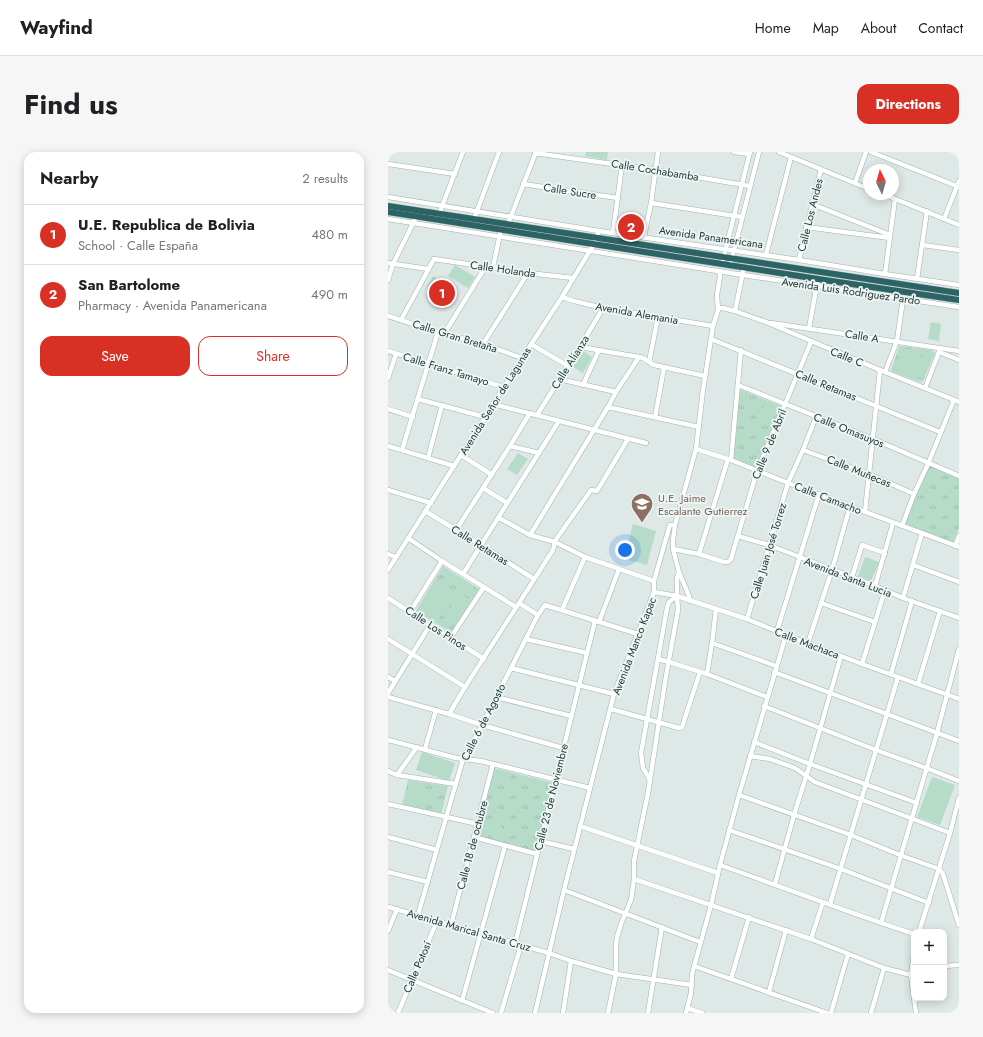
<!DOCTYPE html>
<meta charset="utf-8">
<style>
body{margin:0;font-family:Jost,sans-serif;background:#f6f6f6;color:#202124}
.controls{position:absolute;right:12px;bottom:12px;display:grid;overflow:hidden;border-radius:8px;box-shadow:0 2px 10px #0003}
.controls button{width:36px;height:36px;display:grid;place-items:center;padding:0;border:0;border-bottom:1px solid #e0e0e0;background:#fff;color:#202124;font:20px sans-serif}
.compass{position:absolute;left:475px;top:12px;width:36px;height:36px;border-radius:50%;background:#fff;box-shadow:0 2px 10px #0003;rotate:355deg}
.you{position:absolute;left:237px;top:398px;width:14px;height:14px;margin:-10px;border:3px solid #fff;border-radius:50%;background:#1a73e8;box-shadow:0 0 0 6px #1a73e833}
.badge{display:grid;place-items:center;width:26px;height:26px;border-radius:50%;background:#d93025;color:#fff;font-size:13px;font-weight:700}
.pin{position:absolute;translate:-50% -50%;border:2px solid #fff;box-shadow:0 1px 4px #0006}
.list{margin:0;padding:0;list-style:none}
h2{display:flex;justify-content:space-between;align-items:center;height:52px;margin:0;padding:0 16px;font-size:17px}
h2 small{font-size:13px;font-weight:400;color:#757577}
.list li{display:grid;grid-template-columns:26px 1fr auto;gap:12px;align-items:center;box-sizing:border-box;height:60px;padding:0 16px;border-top:1px solid #e0e0e0}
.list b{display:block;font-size:15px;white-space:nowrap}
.list p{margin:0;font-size:13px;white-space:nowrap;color:#757577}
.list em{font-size:13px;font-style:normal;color:#757577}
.actions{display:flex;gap:8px;padding:12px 16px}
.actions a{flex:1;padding:9px 0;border:1px solid #d93025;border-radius:12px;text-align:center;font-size:14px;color:#d93025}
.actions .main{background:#d93025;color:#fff}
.map{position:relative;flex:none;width:571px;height:861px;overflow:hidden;border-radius:12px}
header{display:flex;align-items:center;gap:24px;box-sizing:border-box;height:56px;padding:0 20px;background:#fff;border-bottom:1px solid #e0e0e0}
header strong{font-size:19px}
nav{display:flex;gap:22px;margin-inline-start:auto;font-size:14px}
.intro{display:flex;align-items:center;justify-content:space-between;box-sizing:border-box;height:96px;padding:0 24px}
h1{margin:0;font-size:28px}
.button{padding:10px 18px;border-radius:12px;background:#d93025;color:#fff;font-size:14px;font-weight:700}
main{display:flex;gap:24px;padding:0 24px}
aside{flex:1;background:#fff;border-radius:12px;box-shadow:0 2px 10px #0003}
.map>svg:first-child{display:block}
</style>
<header>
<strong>Wayfind</strong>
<nav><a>Home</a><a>Map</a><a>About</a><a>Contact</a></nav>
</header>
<div class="intro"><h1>Find us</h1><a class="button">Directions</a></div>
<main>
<aside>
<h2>Nearby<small>2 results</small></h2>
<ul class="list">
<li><span class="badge">1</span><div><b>U.E. Republica de Bolivia</b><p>School · Calle España</p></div><em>480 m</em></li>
<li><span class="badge">2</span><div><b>San Bartolome</b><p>Pharmacy · Avenida Panamericana</p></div><em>490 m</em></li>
</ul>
<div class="actions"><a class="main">Save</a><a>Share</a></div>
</aside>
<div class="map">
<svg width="571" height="861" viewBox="0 0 571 861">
<defs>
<pattern id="park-tufts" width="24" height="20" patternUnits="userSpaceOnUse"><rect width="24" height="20" fill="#b6dbc8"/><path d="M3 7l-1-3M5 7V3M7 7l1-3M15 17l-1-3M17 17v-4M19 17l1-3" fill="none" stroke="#9cbdac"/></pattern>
</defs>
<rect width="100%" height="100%" fill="#dee9e7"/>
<!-- park -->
<g fill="url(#park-tufts)">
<path d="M511 194 544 198 547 201 535 229 531 230 503 219Z"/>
<path d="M351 237 393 254 368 315 345 306Z"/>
<path d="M540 313 571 326V376L565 391 515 371Z"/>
<path d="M55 414 91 437 64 481 28 459Z"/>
<path d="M106 616 165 631 147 700 90 685Z"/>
<path d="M20 628 60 634 53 663 14 654Z"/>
</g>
<!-- pitch -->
<g fill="#b6dbc8">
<path d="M198 0H220L219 8 197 4Z"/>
<path d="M67 113 87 125 80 136 60 124Z"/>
<path d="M45 124 67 137 60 147 39 135Z"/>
<path d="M543 170 553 172 551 189 540 187Z"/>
<path d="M515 197 542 208 535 227 507 216Z"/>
<path d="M195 199 204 205 195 221 185 215Z"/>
<path d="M377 250 389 254 381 274 369 270Z"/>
<path d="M130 301 140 307 129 323 119 317Z"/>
<path d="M245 372 268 379 259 413 236 407Z"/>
<path d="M477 405 491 410 483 429 470 424Z"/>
<path d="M47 428 67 440 48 471 28 459Z"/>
<path d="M71 441 81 447 72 463 62 457Z"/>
<path d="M34 600 67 611 61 629 28 618Z"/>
<path d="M544 625 567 633 552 673 529 665Z"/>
<path d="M21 637 41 642 38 654 18 649Z"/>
<path d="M96 670 115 675 112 686 93 681Z"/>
</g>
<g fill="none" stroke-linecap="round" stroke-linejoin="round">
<!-- minor casing -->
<g stroke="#a1b1af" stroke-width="5.5">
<g id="minor">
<path d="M346 0 361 2"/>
<path d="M391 0 481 37"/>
<path d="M483 0 571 35"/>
<path d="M147 1 267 18 362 34"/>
<path d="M0 12 67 22"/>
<path d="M467 31 478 0"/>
<path d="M135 32 230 46"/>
<path d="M495 42 571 73"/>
<path d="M0 45 211 79 411 108 497 122 571 133"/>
<path d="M263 51 354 65"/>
<path d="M424 52 502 83"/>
<path d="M51 62 75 0"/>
<path d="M0 67 355 123 571 155"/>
<path d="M86 67 111 0"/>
<path d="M556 67 571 29"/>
<path d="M120 72 148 0"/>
<path d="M418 75 502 86"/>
<path d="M225 81 234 13"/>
<path d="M256 85 263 51 270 0"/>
<path d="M535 93 571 98"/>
<path d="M378 103 403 5"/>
<path d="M335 108 362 0"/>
<path d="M411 108 433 17"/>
<path d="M343 110 371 0"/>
<path d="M0 111 40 117"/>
<path d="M105 115 112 82"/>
<path d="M329 119 332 120V125L329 143 330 158"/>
<path d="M497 122 507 47"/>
<path d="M529 127 539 59"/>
<path d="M0 128 5 112 28 65"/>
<path d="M174 145 186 149 215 156 325 174"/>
<path d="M347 159 378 170 492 218 571 250"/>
<path d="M0 164 50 180 95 192 134 206"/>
<path d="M13 168 46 107 140 121 185 126"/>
<path d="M383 171 571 199"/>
<path d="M421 176 430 127"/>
<path d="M56 182 98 114"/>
<path d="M323 187 552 280"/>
<path d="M95 192 140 121"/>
<path d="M143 192 180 214"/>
<path d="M192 195 251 205 255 206 266 213 317 224"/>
<path d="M551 198V200L571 208"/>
<path d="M0 199 115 235"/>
<path d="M261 210 270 165"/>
<path d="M497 220 509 189 515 147"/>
<path d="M0 226 8 202"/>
<path d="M171 227 228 240"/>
<path d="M195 233 211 198"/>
<path d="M350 233 485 287 571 324"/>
<path d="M537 236 551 200"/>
<path d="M30 247 97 265"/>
<path d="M105 252 258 291"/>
<path d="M220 255 311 275"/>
<path d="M0 257 25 265"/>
<path d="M149 263 192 195 215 156"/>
<path d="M267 265 276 216"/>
<path d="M0 294 66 314"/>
<path d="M122 294 151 301"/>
<path d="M308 297 343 308 400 331 571 395"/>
<path d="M14 298 50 180"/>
<path d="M415 298 481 322 526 342"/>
<path d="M73 303 104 323"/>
<path d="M40 306 54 253"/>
<path d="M343 308 353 198"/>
<path d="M95 336 119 351"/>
<path d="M0 338 43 351"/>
<path d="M37 359 93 393 146 427"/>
<path d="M477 360 492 218"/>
<path d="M111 366 142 383 167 390 197 405 266 429"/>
<path d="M514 374 526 342 540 312 566 248"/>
<path d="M68 378 122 294 142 261"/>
<path d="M142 383 220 255 228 240 251 205"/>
<path d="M350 384 381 393 487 434 515 446 571 466"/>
<path d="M20 386 54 409 128 455"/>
<path d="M567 394 571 384"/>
<path d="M285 397 311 402 336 410H340L343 407 369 319 423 190"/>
<path d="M0 402 8 405"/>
<path d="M311 402 340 307"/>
<path d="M525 413 571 430"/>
<path d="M0 418 97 265 134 206 174 145 206 92 211 79"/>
<path d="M291 420 301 444 302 449"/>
<path d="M75 422 93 393 171 269"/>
<path d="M464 425 474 393 497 401"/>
<path d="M487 434 505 371"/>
<path d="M266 440 289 444 359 467 398 483 474 512 571 547"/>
<path d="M289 444V426L291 420 285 397V388L287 373 308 297 315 238 325 174 330 158 332 156H335L347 159 356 115"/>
<path d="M0 446 96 507"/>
<path d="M515 446 534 381"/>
<path d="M131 451 150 463"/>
<path d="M433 451 487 470"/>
<path d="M174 458 197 405"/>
<path d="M22 460 54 409"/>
<path d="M359 467 400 331 415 298 428 265"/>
<path d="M211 470 231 417"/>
<path d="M389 479 431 342"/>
<path d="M63 485 96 435"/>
<path d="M0 487 77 535"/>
<path d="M138 487 199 501"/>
<path d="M324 491 388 514"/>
<path d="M420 491 444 418 462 354"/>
<path d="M270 507 281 510 319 522 379 545"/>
<path d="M474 512 497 438"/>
<path d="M123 516 226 542"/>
<path d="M386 520 571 589"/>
<path d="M319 522 324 491 328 457"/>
<path d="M503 522 524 449"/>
<path d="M0 525 7 529"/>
<path d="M530 532 552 459"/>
<path d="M0 541 42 473"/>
<path d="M0 545 61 562 94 573 175 596"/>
<path d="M108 545 183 564"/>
<path d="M376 554 488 598 538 616 571 629"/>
<path d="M223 557 291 576 294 575 312 520"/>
<path d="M61 562 77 535 165 398 167 390 169 386 203 338 209 339 240 287"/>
<path d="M0 588 68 606 93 609 202 636"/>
<path d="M366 590 422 612 529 651"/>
<path d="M37 597 48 558"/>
<path d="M362 604 382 607 407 616 427 630 562 681"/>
<path d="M0 619 9 623 68 632"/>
<path d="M9 623 29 595"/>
<path d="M351 643 463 683 512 703 551 717 555 722 571 773"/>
<path d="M0 652 90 672"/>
<path d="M192 674 330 721"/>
<path d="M341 678 453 717 541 751"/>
<path d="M0 685 49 698"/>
<path d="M86 685 149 702"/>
<path d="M152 689 186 697"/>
<path d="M332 713 351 643 398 483"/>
<path d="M0 720 40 730"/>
<path d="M246 727 423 787 496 816 523 823"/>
<path d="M387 732 406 663 422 612 453 504"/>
<path d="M176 738 312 790"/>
<path d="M442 752 510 525"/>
<path d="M0 755 161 801 183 809 228 822 304 833"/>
<path d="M30 763 75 607 94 573 150 463 157 453 250 482"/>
<path d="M493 771 549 581 571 497"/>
<path d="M63 773 105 612"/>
<path d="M0 779 9 757"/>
<path d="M531 780 562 681 571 646"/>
<path d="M423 787 435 750"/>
<path d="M127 792 207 469"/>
<path d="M526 801 523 823 526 846"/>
<path d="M306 814 439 861"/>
<path d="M556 814 571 813"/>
<path d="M0 818 105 861"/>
<path d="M343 827 361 765"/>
<path d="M381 840 398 778"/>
<path d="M526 846 528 861"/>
<path d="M74 849 117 694"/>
<path d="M299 856 314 861"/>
<path d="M10 861 49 769"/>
<path d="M113 861 133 793"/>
<path d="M147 861 176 738 226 542 266 440V429L281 376 282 373H287"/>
<path d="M175 861 183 809"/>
<path d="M220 861 228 822V794L229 785 233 772 243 748 246 727V709L260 641 278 524 290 458 289 444 281 450 279 456 253 601 255 616 260 624 262 630"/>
<path d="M260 861 274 775"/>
<path d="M298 861 303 841 304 822 323 753 332 713C397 736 461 761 526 782"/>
<path d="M443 861 460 802"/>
<path d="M483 861 496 816"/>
</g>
</g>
<!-- highway casing -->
<g stroke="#bcc4c3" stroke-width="7">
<g id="highway">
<path d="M0 54 571 141"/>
<path d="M0 60 430 127 571 148"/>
</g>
</g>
<!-- minor -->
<use href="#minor" stroke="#fff" stroke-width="4.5"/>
<!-- highway -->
<use href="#highway" stroke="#2c6465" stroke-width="6"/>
</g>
<!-- icons -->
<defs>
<g id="school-pin" transform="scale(1.15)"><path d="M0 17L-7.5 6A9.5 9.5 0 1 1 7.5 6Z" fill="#8d6e63" stroke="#eef6f4"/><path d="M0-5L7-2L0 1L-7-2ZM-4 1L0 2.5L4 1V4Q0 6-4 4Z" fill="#fff"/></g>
</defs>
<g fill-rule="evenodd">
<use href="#school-pin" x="254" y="352"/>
</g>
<g text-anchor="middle" stroke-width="3.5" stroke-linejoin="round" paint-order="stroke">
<!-- street labels -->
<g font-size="11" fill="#203937" stroke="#eef6f4">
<text transform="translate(267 18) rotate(9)" y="4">Calle Cochabamba</text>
<text transform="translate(182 39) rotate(9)" y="4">Calle Sucre</text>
<text transform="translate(422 63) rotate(-76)" y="4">Calle Los Andes</text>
<text transform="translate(323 85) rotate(8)" y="4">Avenida Panamericana</text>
<text transform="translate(115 117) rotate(8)" y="4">Calle Holanda</text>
<text transform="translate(463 139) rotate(8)" y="4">Avenida Luis Rodriguez Pardo</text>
<text transform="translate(249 161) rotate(10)" y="4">Avenida Alemania</text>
<text transform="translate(67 184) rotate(17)" y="4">Calle Gran Bretaña</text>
<text transform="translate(474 184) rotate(9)" y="4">Calle A</text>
<text transform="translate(459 205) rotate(22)" y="4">Calle C</text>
<text transform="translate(182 210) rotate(-58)" y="4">Calle Alianza</text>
<text transform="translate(58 217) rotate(17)" y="4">Calle Franz Tamayo</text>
<text transform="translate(438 233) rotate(22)" y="4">Calle Retamas</text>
<text transform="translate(107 249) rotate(-58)" y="4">Avenida Señor de Lagunas</text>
<text transform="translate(461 278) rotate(22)" y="4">Calle Omasuyos</text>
<text transform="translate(381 292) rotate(-68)" y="4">Calle 9 de Abril</text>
<text transform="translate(471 319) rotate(22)" y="4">Calle Muñecas</text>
<text transform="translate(440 346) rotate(21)" y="4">Calle Camacho</text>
<text transform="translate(92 393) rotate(32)" y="4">Calle Retamas</text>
<text transform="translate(380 399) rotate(-73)" y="4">Calle Juan José Torrez</text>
<text transform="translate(460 425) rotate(21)" y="4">Avenida Santa Lucia</text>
<text transform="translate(48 476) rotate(33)" y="4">Calle Los Pinos</text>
<text transform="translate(419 491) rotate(21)" y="4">Calle Machaca</text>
<text transform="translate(246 494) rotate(-69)" y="4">Avenida Manco Kapac</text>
<text transform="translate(95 570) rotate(-63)" y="4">Calle 6 de Agosto</text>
<text transform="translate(163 645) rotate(-76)" y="4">Calle 23 de Noviembre</text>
<text transform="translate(84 693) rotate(-75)" y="4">Calle 18 de octubre</text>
<text transform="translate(81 778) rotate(16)" y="4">Avenida Marical Santa Cruz</text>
<text transform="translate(29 815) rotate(-67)" y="4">Calle Potosí</text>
</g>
<!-- education labels -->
<g font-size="11" fill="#785e54" stroke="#eef6f4" text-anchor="start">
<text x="270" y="350">U.E. Jaime<tspan x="270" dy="13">Escalante Gutierrez</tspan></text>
</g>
</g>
</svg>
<div class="controls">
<button>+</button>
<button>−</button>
</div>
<svg class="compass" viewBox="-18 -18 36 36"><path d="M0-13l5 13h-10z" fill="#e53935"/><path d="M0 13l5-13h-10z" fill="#757577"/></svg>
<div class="you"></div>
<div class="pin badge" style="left:54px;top:141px">1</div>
<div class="pin badge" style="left:243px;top:75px">2</div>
</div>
</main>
